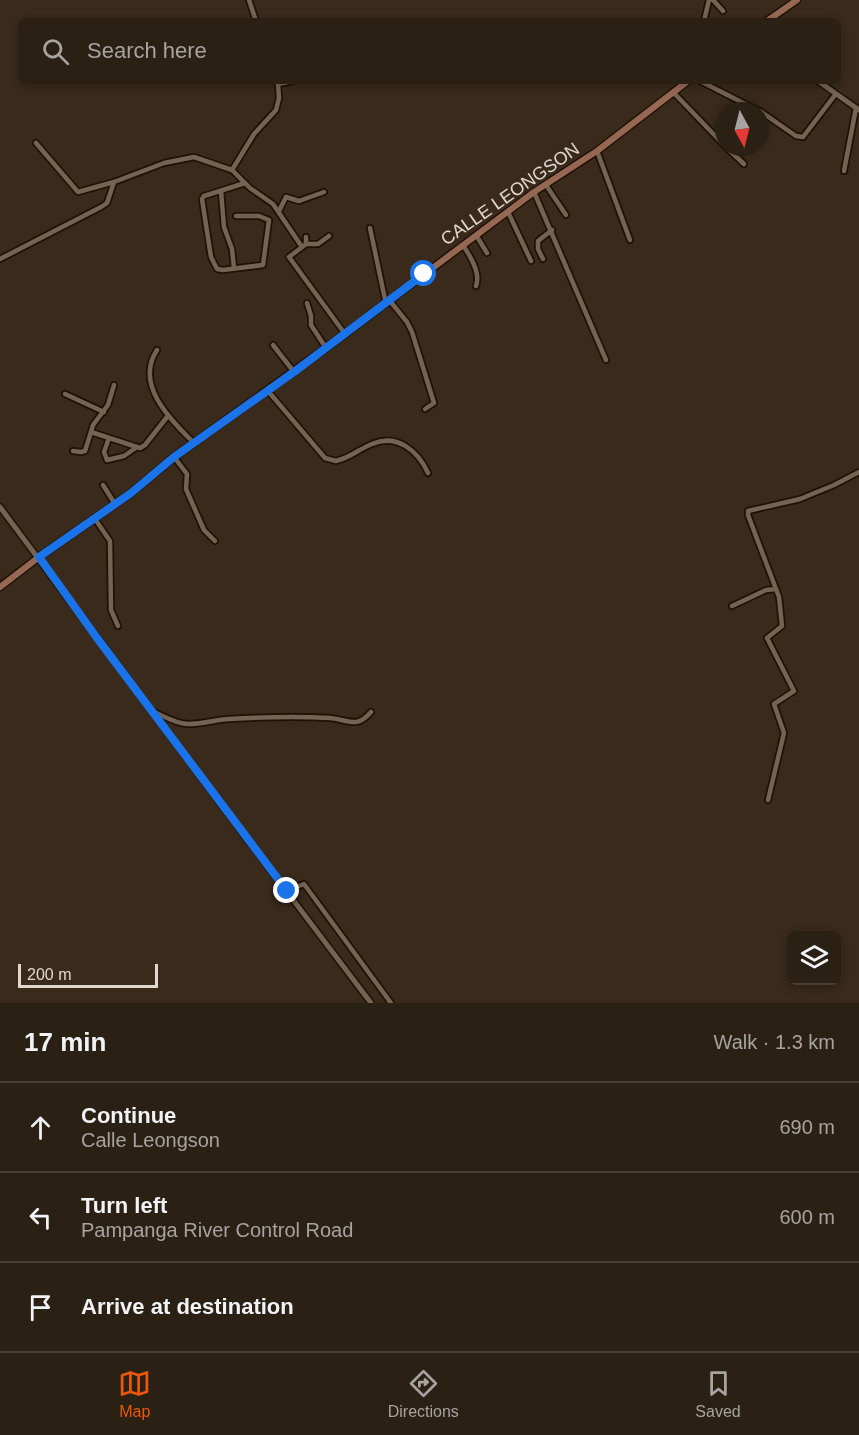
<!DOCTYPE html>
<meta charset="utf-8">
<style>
body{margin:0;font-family:Helvetica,sans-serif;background:#372d22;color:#f1f3f6}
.controls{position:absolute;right:18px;bottom:18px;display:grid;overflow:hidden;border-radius:9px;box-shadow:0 3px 9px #0003}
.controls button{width:54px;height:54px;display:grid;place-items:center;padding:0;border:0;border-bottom:2px solid #473e34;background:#2b2014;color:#f1f3f6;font:30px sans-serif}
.compass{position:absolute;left:715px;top:102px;width:54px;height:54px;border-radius:50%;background:#2b2014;box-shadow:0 3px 9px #0003;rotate:173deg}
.scale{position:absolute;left:18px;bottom:15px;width:140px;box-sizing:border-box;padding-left:6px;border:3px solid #e1d7ce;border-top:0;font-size:16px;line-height:21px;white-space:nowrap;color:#e1d7ce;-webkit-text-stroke:4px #392a1b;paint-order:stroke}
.stop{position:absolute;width:18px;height:18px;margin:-14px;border:4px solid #1a73e8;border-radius:50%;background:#fff}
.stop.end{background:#1a73e8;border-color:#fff;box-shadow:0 2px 6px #0008}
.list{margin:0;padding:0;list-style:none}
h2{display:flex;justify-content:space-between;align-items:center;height:78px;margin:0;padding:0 24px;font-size:26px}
h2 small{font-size:20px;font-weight:400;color:#a6a3a0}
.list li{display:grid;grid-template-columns:39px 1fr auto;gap:18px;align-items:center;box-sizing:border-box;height:90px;padding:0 24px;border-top:2px solid #473e34}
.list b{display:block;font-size:22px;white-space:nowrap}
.list p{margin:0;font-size:20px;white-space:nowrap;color:#a6a3a0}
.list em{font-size:20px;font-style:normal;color:#a6a3a0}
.icon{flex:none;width:33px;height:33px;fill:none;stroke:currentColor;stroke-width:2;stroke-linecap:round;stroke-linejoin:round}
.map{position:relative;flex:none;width:859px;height:1003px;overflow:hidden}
.search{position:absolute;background:#2b2014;box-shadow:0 3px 9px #0003;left:18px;right:18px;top:18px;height:66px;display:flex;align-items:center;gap:15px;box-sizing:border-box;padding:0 21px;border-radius:9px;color:#a6a3a0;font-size:22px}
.sheet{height:348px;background:#2b2014}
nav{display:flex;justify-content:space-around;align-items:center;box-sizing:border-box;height:84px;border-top:2px solid #473e34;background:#2b2014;font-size:16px;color:#a6a3a0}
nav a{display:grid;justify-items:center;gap:3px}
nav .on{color:#ea580c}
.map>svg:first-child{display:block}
</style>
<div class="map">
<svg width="859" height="1003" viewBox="0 0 859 1003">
<rect width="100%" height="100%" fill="#392a1b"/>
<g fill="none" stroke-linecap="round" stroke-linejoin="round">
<!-- minor casing -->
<g stroke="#1f1204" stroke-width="8">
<g id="minor">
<path d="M249 0 256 21"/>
<path d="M713 0 723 11"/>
<path d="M704 21 709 0"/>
<path d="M276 81 278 84 293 81"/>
<path d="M700 81 759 111"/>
<path d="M673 92 724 145"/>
<path d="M760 111 796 136 803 137 835 95"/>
<path d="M36 143 78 192 114 182 164 163 194 157 232 170 250 188 273 204 302 247"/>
<path d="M726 147 744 164"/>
<path d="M597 151 630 240"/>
<path d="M232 170 254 134 276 110 279 98 278 84"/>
<path d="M844 171 856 108"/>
<path d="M546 185 566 215"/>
<path d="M221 191 224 227 232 249 234 268"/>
<path d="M534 192 606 360"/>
<path d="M279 211 286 197 299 201 324 192"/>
<path d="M508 212 531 261"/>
<path d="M236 216H259L269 220 263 265 223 270 217 269 211 257 202 199 204 196 245 183"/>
<path d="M370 228 386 304"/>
<path d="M476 235 487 253"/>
<path d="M306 237V244L289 257 345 334"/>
<path d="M306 244H318L329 236"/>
<path d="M463 245C470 256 481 273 476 286"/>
<path d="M0 259 101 207 107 203 114 182"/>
<path d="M543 259 538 249V241L552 230"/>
<path d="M390 301 407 322 412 332 434 403 425 409"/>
<path d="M307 303 311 316V325L326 348"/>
<path d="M273 345 294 372"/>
<path d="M157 350C134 385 171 420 194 443"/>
<path d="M114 385 108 405 93 425 91 432 140 448 145 445 167 417"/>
<path d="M268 391 325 458 336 461 342 459C352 456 361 448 372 444 397 433 418 451 428 473"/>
<path d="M65 394 104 412"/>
<path d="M109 438 104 452 107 460 124 456 137 447"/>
<path d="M73 451 81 452 85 451 91 432"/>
<path d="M174 457 187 474 186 489 204 530 215 541"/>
<path d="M103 485 115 504"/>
<path d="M95 519 110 541 111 610 118 626"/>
<path d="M732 606 766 590 776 589 748 515V511L800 499 834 485 859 472"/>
<path d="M154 712C164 716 176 724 188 724 201 724 215 720 229 719 262 717 297 716 330 718 350 720 356 729 371 712"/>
<path d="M768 800 784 733 774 704 794 691 767 638 782 626 779 597 776 589"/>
<path d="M287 891 304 884 391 1003"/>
</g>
</g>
<!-- tertiary casing -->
<g stroke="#1f1204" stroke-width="8">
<g id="tertiary">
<path d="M818 81 859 110"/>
<path d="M0 507 244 835 371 1003"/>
</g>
</g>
<!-- secondary casing -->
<g stroke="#1f1204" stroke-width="9">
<g id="secondary">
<path d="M767 21 797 0"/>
<path d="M0 587 39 557 131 493 174 457 326 348 534 192 597 151 688 81"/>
</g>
</g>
<!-- minor -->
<use href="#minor" stroke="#746353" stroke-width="4.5"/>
<!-- tertiary -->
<use href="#tertiary" stroke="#746353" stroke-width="5"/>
<!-- secondary -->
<use href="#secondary" stroke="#966854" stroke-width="6"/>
</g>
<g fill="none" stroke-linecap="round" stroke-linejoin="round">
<!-- route -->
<path stroke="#1a73e8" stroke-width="8" d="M287 891 97 638 39 557 131 493 174 457 294 372 424 274"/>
</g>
<g text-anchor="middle" stroke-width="5" stroke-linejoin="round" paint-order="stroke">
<!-- street labels -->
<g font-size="18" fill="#e1d7ce" stroke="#392a1b">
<text transform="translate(510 194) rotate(-35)" y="6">CALLE LEONGSON</text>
</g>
</g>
</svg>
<div class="controls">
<button><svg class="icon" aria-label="layers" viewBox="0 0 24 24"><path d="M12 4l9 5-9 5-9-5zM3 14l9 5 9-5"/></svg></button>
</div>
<svg class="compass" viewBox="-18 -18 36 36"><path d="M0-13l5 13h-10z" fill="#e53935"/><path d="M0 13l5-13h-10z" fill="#a6a3a0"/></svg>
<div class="scale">200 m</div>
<div class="stop" style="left:424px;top:274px"></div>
<div class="stop end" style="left:287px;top:891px"></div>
<div class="search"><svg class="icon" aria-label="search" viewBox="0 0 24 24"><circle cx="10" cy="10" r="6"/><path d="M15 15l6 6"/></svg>Search here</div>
</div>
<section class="sheet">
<h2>17 min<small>Walk · 1.3 km</small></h2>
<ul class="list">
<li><svg class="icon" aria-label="ahead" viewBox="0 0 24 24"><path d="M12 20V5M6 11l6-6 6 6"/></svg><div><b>Continue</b><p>Calle Leongson</p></div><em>690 m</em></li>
<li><svg class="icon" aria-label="left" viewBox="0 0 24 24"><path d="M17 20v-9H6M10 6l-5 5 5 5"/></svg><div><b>Turn left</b><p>Pampanga River Control Road</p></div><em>600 m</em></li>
<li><svg class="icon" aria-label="arrive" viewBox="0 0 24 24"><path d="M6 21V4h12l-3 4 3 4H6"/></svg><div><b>Arrive at destination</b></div></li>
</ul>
</section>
<nav>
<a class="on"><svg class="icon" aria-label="map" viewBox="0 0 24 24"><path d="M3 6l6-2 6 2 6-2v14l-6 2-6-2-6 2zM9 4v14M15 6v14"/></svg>Map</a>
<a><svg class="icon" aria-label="directions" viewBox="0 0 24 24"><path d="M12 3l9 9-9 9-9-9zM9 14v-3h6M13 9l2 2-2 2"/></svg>Directions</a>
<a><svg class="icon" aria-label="saved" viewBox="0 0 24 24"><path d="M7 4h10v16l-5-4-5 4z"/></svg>Saved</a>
</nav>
